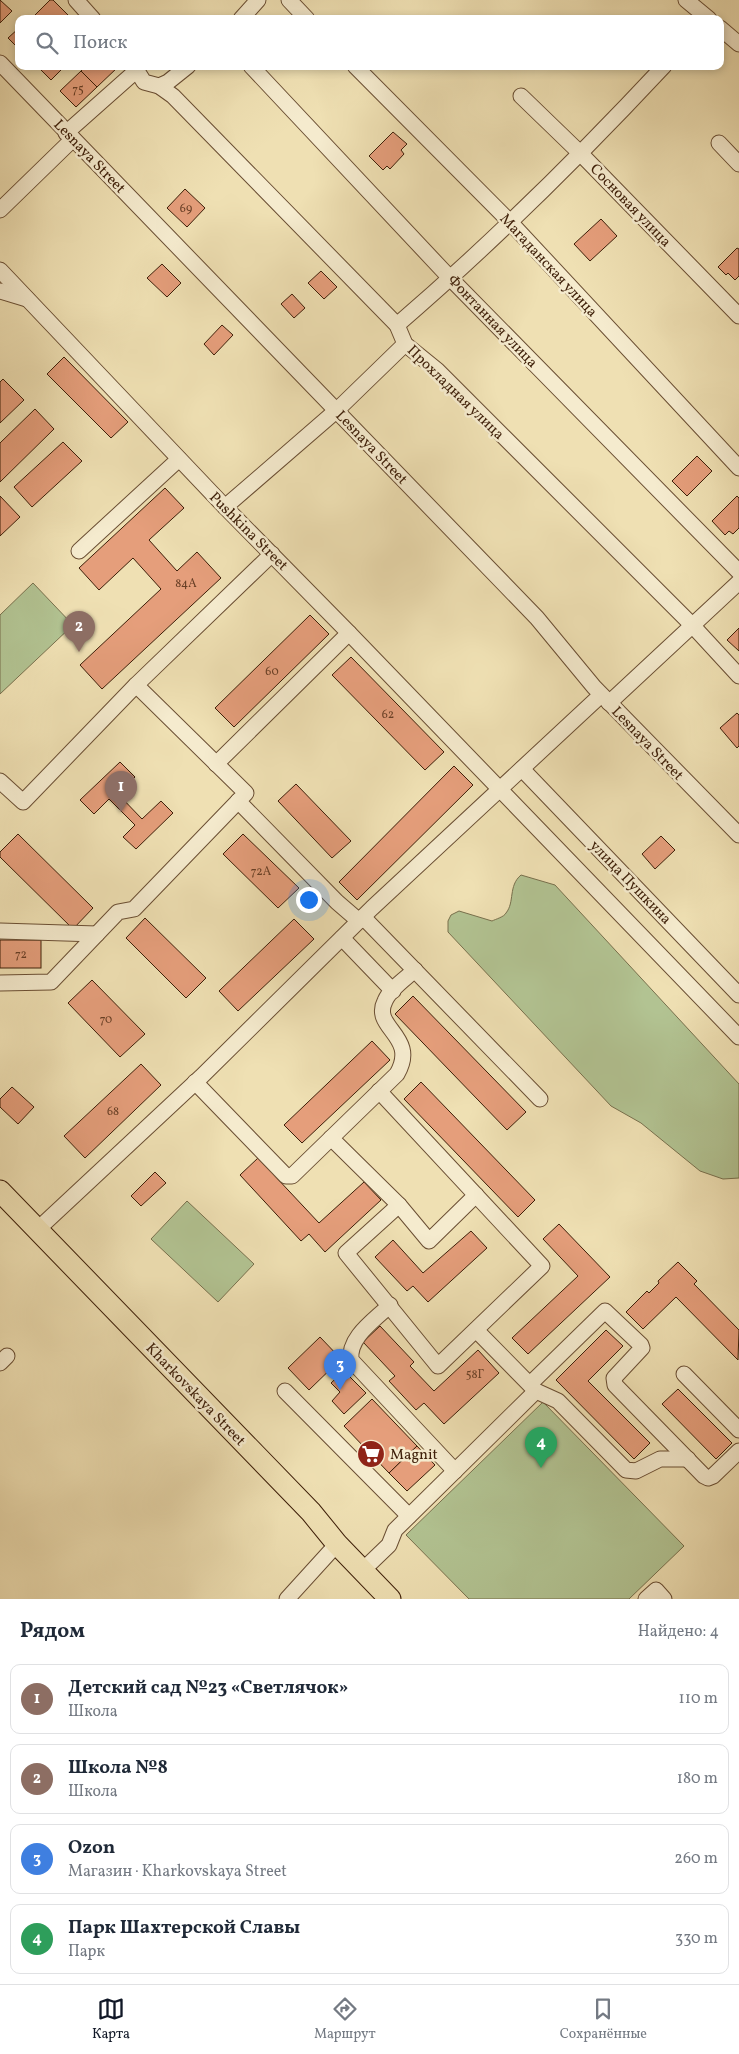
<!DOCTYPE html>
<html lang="ru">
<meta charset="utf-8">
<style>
body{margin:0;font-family:Vollkorn,serif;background:#f6f6f7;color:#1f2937}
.you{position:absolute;left:308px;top:899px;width:18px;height:18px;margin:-12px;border:4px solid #fff;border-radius:50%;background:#1a73e8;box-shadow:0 0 0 8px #1a73e833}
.badge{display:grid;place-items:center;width:32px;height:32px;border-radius:50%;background:#111827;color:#fff;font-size:16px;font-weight:700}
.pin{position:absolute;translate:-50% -41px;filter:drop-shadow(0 1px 2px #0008)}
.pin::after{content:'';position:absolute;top:26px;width:18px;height:15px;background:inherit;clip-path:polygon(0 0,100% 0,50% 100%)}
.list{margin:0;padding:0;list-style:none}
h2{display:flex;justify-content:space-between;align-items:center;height:65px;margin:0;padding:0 20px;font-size:21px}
h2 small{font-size:16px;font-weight:400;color:#747a83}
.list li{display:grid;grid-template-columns:32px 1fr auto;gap:15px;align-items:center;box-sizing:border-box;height:70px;margin:0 10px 10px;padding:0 10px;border:1px solid #e0e1e3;border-radius:10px}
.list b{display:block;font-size:19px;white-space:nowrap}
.list p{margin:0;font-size:16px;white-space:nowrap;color:#747a83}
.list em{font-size:16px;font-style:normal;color:#747a83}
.icon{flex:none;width:28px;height:28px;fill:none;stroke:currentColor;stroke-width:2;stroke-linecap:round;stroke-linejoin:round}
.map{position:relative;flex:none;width:739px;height:1599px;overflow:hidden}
.search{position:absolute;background:#fff;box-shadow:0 2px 8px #0003;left:15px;right:15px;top:15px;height:55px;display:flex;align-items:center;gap:12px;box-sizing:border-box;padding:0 18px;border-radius:10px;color:#747a83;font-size:19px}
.sheet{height:385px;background:#fff}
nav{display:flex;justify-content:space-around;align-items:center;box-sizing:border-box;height:70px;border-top:1px solid #e0e1e3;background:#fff;font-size:14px;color:#747a83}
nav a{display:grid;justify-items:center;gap:2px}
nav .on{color:#111827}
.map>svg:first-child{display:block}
</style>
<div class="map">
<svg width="739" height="1599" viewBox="0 0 739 1599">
<rect width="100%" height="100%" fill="#efe0b3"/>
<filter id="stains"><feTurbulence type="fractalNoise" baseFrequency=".004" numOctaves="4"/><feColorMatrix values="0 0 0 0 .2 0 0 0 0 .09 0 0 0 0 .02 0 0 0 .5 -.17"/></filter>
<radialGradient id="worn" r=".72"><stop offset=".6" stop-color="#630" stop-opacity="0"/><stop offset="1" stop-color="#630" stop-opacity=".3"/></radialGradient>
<!-- green -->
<g fill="#b2c392" stroke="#78704d">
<path d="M33 583 73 625 0 694V615Z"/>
<path d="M521 875 555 885 739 1084V1178L723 1179 700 1171 641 1123 611 1106 448 932V921L451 915 459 911 492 921C496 919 504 917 506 913 515 902 508 886 521 875Z"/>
<path d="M187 1201 254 1264 218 1302 151 1239Z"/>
<path d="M543 1402 684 1546 629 1599H469L406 1535Z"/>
</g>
<!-- building -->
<g fill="#e59e7b" stroke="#3d1e08">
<path d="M0 0 12 11 0 23Z"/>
<path d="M50 0H53L71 18 39 19 35 15Z"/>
<path d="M19 28V49L8 38Z"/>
<path d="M37 66H65L51 80Z"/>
<path d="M86 66H117L118 67 97 87 81 71Z"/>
<path d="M81 71 97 87 76 107 60 91Z"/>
<path d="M393 132 407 144 401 150 404 154 390 169 387 166 383 170 369 156Z"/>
<path d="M185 189 205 208 187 227 167 208Z"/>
<path d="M601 219 617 236 590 261 574 244Z"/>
<path d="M737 248 739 249V276L735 280 728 273 726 275 718 267Z"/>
<path d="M162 264 181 283 167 297 147 278Z"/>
<path d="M321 271 337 287 324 299 308 283Z"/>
<path d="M292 294 305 308 294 318 281 304Z"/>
<path d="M222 325 233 335 214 355 204 344Z"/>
<path d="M64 357 128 422 111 438 47 374Z"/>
<path d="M3 379 24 400 0 423V382Z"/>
<path d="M35 409 54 429 0 482V443Z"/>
<path d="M63 442 82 461 32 507 14 487Z"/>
<path d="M697 456 712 471 687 496 672 481Z"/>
<path d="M165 488 184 508 149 540 177 571 197 552 221 578 102 689 80 665 161 589 133 558 99 590 79 568Z"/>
<path d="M0 496 20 517 0 536Z"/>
<path d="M737 496 739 498V528L733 534 729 531 725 535 712 521Z"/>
<path d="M310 615 329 634 234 727 215 708Z"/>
<path d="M739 628V651L727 640Z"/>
<path d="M351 657 444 752 425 770 332 675Z"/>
<path d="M737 713 739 715V746L737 748 720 728Z"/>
<path d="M120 762 135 777 118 794 142 819 161 801 173 813 136 849 123 837 135 825 109 799 94 814 80 800Z"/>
<path d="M454 766 473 785 357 900 339 882Z"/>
<path d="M296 784 351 841 332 858 278 801Z"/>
<path d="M18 834 93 908 73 929 0 857V852Z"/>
<path d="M243 834 299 888 278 908 223 854Z"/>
<path d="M661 836 675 850 655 869 642 854Z"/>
<path d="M145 918 206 978 186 998 126 938Z"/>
<path d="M294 919 314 939 238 1011 219 991Z"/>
<rect x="0" y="940" width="41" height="28"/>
<path d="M92 980 145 1034 120 1057 68 1003Z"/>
<path d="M413 996 526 1112 507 1130 395 1014Z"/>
<path d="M372 1041 390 1060 302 1143 284 1125Z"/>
<path d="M141 1064 161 1085 85 1158 64 1136Z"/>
<path d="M421 1082 535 1200 518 1217 404 1099Z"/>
<path d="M12 1087 34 1107 18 1124 0 1107V1099Z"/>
<path d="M258 1158 319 1223 364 1182 381 1200 325 1252 309 1234 301 1241 240 1175Z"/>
<path d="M155 1172 166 1183 141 1206 131 1196Z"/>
<path d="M559 1224 610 1277 528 1354 512 1338 578 1276 543 1239Z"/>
<path d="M471 1231 487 1248 428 1302 413 1286 407 1291 375 1257 393 1240 423 1273Z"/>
<path d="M678 1262 697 1281 694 1284 739 1330 738 1360 676 1297 643 1329 626 1312 647 1291 649 1293 659 1283 658 1281Z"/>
<path d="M380 1326 414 1362 410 1366 434 1391 478 1350 499 1373 444 1424 424 1403 416 1410 389 1381 395 1376 363 1342Z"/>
<path d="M606 1330 623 1346 588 1381 650 1443 634 1459 556 1380Z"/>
<path d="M320 1337 341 1359 309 1390 288 1368Z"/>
<path d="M344 1371 366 1393 344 1414 332 1401 340 1392 331 1383Z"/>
<path d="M678 1389 732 1443 716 1459 662 1404Z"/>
<path d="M372 1399 417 1446 389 1473 344 1426Z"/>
<path d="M417 1446 435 1465 407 1491 389 1473Z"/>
</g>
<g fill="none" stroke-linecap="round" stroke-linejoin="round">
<!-- minor casing -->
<g stroke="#6a4e33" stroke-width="17">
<g id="minor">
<path d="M76 0 93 19"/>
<path d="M289 0 307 19"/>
<path d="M686 0 709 19"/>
<path d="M241 19 258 0"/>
<path d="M720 28 739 44"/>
<path d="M0 63 537 618 594 687 739 835"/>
<path d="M134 66 144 82 159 86 173 96 397 325 405 344 437 370 692 625 739 676"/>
<path d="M251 66 451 279 739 572"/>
<path d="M355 66 511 223 739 468"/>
<path d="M159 86 168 82 188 66"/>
<path d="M521 96 581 154 739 316"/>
<path d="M66 133 137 70"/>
<path d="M719 143 739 164"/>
<path d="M0 210 73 139"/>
<path d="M0 270 225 507 349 633 739 1037"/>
<path d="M0 291 27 299"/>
<path d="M397 325C491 244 579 157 664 66"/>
<path d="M225 507 337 410 405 344"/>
<path d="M79 551 179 459"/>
<path d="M136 685 272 554"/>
<path d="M609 703 739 582"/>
<path d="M216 764 349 633"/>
<path d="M522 769 739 995"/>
<path d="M0 781 23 802 136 685 246 793 134 909 118 912 51 982 0 983"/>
<path d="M238 801 337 902 359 921"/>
<path d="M363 917 540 1099"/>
<path d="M0 931 97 934"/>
<path d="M342 938 393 991"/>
<path d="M195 1082 286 1176H292L397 1074C419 1036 371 1028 385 1001 390 989 405 979 415 970"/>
<path d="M379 1091 542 1266 438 1366 346 1253 399 1205"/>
<path d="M331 1138 399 1205 429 1241 476 1195"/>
<path d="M37 1230 201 1077 372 908 601 695"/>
<path d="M390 1305C375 1320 348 1337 351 1360L455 1471"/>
<path d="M476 1330 536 1391 558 1401 626 1470 636 1471 660 1459H688"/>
<path d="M0 1363 7 1356"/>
<path d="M684 1374 739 1430"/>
<path d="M530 1384 605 1311 641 1345 642 1348 614 1378 615 1385 704 1476 708 1478 713 1476 739 1451"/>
<path d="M285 1391 409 1516"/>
<path d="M363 1570 389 1545 395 1530 536 1391"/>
<path d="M287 1599 337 1544"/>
<path d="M646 1599 656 1590 664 1599"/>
</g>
</g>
<!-- highway casing -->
<g stroke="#3d1e08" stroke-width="23">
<path id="highway" d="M0 1191 311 1512 337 1544 390 1599"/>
</g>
<!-- minor -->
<use href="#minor" stroke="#f5ebce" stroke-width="15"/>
<!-- highway -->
<use href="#highway" stroke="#efe0b3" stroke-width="21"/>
</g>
<!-- icons -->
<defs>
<g id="supermarket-disc" transform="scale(1.4375)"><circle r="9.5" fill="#8f2418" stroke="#f5ebce"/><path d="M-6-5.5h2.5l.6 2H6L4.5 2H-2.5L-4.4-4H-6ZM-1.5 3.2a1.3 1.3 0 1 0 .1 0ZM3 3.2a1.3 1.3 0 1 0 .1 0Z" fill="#fff"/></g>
</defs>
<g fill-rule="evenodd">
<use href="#supermarket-disc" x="371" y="1454"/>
</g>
<g text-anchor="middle" stroke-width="5" stroke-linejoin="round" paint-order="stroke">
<!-- number labels -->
<g font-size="12" fill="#673e25">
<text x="78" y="93">75</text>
<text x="186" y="212">69</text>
<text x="186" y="587">84А</text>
<text x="272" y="675">60</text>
<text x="388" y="718">62</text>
<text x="261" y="875">72А</text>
<text x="21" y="958">72</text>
<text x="106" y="1023">70</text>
<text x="113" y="1115">68</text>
<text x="475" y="1378">58Г</text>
</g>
<!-- street labels -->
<g font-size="15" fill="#3d1e08" stroke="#f5ebce">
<text transform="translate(90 156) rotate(46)" y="5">Lesnaya Street</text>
<text transform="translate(631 205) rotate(46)" y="5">Сосновая улица</text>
<text transform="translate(549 265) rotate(47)" y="5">Магаданская улица</text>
<text transform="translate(493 321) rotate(46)" y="5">Фонтанная улица</text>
<text transform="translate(456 392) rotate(44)" y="5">Прохладная улица</text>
<text transform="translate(372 447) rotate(46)" y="5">Lesnaya Street</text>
<text transform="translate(249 531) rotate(45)" y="5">Pushkina Street</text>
<text transform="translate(648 743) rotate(46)" y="5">Lesnaya Street</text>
<text transform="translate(631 882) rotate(46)" y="5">улица Пушкина</text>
<text transform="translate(196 1394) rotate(46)" y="5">Kharkovskaya Street</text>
</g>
<!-- poi labels -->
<g font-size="15" fill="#3d1e08" stroke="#f5ebce" text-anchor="start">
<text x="390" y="1459">Magnit</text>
</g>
</g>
<rect width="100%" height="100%" filter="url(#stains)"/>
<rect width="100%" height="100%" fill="url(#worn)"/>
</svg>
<div class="you"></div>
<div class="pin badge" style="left:121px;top:812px;background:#8d6e63">1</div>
<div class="pin badge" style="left:79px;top:652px;background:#8d6e63">2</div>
<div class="pin badge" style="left:340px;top:1390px;background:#3f7fe0">3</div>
<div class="pin badge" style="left:541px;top:1468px;background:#2e9e5b">4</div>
<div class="search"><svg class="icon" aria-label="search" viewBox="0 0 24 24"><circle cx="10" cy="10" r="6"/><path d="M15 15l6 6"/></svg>Поиск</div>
</div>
<section class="sheet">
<h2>Рядом<small>Найдено: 4</small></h2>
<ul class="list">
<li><span class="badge" style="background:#8d6e63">1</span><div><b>Детский сад №23 «Светлячок»</b><p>Школа</p></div><em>110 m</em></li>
<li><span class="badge" style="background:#8d6e63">2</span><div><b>Школа №8</b><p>Школа</p></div><em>180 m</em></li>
<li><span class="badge" style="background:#3f7fe0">3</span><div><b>Ozon</b><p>Магазин · Kharkovskaya Street</p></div><em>260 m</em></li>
<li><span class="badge" style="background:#2e9e5b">4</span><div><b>Парк Шахтерской Славы</b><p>Парк</p></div><em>330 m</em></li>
</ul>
</section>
<nav>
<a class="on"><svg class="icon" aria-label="map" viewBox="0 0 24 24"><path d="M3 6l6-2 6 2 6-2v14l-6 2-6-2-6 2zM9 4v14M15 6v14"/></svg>Карта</a>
<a><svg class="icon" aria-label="directions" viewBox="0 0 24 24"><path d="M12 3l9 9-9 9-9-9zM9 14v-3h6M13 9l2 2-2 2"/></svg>Маршрут</a>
<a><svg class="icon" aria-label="saved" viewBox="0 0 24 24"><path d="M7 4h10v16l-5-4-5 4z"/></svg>Сохранённые</a>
</nav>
